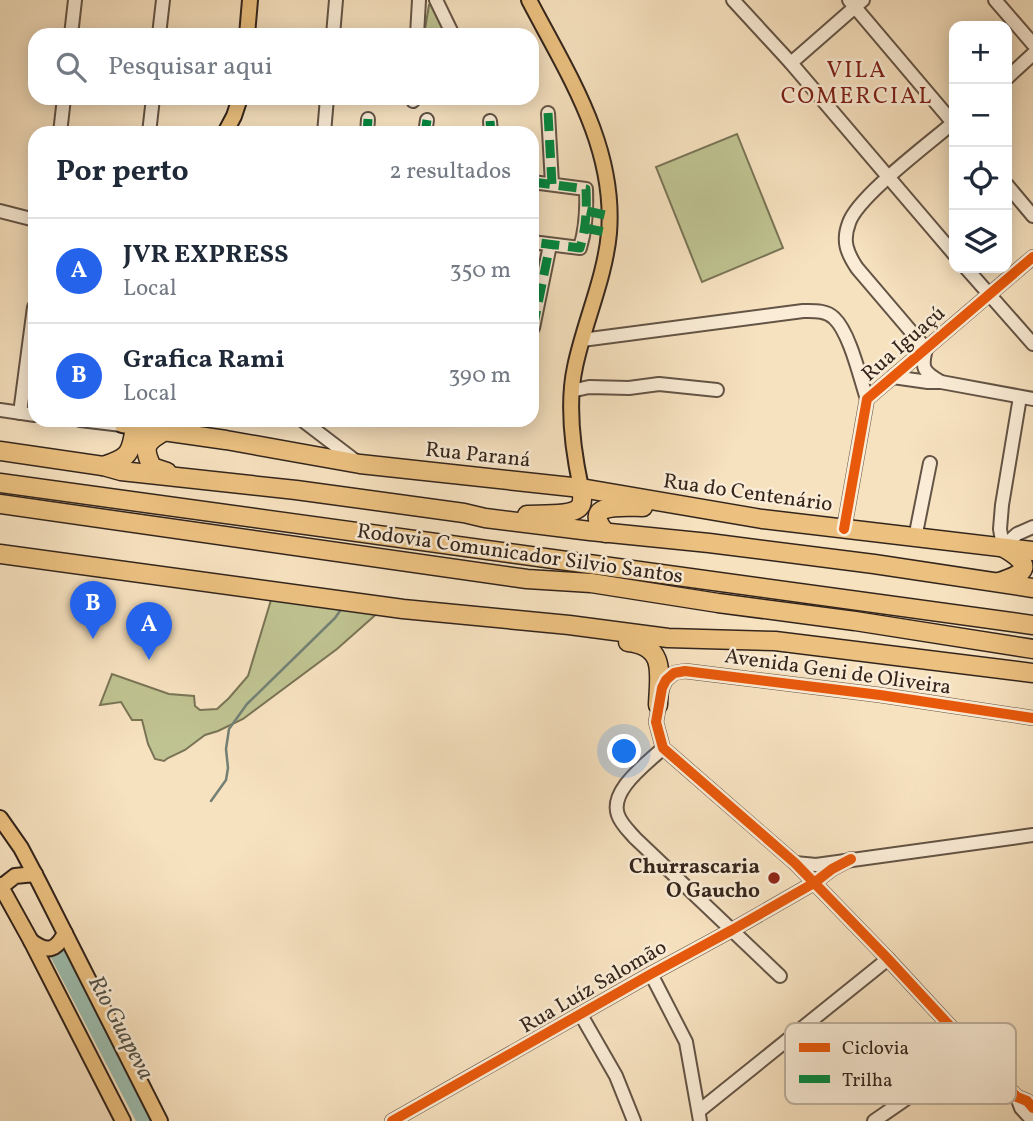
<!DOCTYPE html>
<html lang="pt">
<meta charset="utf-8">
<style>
body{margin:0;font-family:Vollkorn,serif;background:#f6f6f7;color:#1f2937}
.controls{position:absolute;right:21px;top:21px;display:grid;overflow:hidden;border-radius:14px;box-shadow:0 4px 18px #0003}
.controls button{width:63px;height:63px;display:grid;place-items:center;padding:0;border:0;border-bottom:2px solid #e0e1e3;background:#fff;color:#1f2937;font:35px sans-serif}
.you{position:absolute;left:625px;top:752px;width:24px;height:24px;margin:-18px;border:5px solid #fff;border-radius:50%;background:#1a73e8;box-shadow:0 0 0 10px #1a73e833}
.badge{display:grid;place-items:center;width:46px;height:46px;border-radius:50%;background:#2563eb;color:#fff;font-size:23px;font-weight:700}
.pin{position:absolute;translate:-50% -58px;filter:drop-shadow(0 2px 4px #0008)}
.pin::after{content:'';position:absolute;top:37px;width:24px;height:21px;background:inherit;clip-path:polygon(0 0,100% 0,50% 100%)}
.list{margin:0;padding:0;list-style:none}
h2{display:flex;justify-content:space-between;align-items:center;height:91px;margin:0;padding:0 28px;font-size:30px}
h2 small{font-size:23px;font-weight:400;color:#747a83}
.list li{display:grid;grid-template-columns:46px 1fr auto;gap:21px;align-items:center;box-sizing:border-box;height:105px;padding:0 28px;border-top:2px solid #e0e1e3}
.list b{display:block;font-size:26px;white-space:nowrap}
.list p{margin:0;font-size:23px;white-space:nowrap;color:#747a83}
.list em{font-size:23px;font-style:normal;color:#747a83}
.icon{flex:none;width:38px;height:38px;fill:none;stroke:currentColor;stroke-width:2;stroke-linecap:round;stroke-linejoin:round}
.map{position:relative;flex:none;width:1033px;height:1121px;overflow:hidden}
.search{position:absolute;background:#fff;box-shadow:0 4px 18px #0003;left:28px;top:28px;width:511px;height:77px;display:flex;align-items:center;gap:18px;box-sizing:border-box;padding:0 24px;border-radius:21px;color:#747a83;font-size:26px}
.panel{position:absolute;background:#fff;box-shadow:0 4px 18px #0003;left:28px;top:126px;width:511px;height:301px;border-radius:21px}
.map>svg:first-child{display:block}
</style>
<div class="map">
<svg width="1033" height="1121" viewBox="0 0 1033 1121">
<rect width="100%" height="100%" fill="#f7e2c0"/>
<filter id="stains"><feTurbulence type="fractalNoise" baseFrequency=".00286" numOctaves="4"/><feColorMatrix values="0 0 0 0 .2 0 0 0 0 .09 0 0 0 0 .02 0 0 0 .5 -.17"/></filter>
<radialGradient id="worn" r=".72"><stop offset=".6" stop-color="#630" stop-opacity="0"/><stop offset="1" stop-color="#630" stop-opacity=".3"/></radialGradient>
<!-- green -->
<g fill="#bfc391" stroke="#797456" stroke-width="2">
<path d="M429 5H432L449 35H424Z"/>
<path d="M737 134 783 248 702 282 656 167Z"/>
<path d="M271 600 381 610 337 649 243 719 218 731 205 735 185 750 168 758 164 761 155 759 148 744 142 720H132L121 702 100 705 112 674 169 694 194 696 195 706 200 710 217 709 229 698 248 676Z"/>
</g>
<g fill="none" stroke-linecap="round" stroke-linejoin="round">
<!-- stream -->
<g stroke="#738175" stroke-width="2.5">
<path d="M211 801 226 780 228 768 226 749 229 729 247 704 335 618 342 608"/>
<path d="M70 975 76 968"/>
</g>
<!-- river -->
<path stroke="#9dbeb0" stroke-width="16" d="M58 954 145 1121"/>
<!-- minor casing -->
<g stroke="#645445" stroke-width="16">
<g id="minor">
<path d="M436 0 453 35"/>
<path d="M733 0 791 63 954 254"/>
<path d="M849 0 954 124"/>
<path d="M995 0 1033 44"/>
<path d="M71 35 75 0"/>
<path d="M159 35 163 0"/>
<path d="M333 35 336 0"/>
<path d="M417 35 419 0"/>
<path d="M791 63 863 0"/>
<path d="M1007 78 1033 54"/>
<path d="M413 101 414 98"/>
<path d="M548 113 552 184"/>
<path d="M490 121 491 133"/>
<path d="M60 133 64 98"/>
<path d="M149 133 153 98"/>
<path d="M324 133 327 98"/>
<path d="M367 133 368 119"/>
<path d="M425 133 427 120"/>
<path d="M532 182 586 189C587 210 586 228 580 248L532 242"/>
<path d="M1007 185 1033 216"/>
<path d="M0 211 35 220"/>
<path d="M966 268 1033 344"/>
<path d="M533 328 550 245"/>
<path d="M582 340 803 311C814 311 826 310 834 318 850 333 860 378 867 399"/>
<path d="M893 377 928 382H941L1033 399"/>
<path d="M941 382C923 372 921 368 926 349L857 268C847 253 842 241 849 223 857 197 931 142 954 122"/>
<path d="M571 391 589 387 629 388 659 384 717 390"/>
<path d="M1020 397 1002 505 1000 529 1003 547 1017 534 1033 527"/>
<path d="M0 410 35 415"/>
<path d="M20 413 34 307"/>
<path d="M80 420 122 425"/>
<path d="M302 420 357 462"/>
<path d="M844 529 867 399 1033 257"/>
<path d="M915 538 930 463"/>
<path d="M1033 718 880 695 685 671 674 673 666 680 662 688 656 722 663 748 795 863 888 959 974 1052 1017 1097 1027 1101 1033 1108"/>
<path d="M663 748C647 764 609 790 618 815 621 824 629 831 635 838L780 976"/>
<path d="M795 863 816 865 1033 835"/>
<path d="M651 974 686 1042 700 1121"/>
<path d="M581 1015 616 1076 634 1121"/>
<path d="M1017 1097 1021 1108 1033 1121"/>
<path d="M699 1111 888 959"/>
<path d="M392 1121 651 974 732 930 814 883 832 869 851 859"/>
<path d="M874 1121 974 1052"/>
</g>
</g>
<!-- major casing -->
<g stroke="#33251c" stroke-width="18">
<g id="major">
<path d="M529 0C567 73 616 146 609 233 605 278 584 323 575 367 567 404 573 451 581 488"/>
<path d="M247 35 250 0"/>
<path d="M225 133 234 116 240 98"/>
<path d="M123 420 122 425 135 427"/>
<path d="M0 818 21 848 39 882 160 1121"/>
<path d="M0 885 31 941 123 1121"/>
<path d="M1 887 15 876 35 874"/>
<path d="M31 941C47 953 56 951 65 933"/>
</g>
</g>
<!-- highway casing -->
<g stroke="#33251c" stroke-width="21">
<g id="highway">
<path d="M165 431C146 442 142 446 152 467L167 472"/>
<path d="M0 451 103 466 121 471 296 490 464 513 485 518 590 531 709 543 874 564 1033 588"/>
<path d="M103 466C129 458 131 454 135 427L226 440 360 464 581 488 762 519 1033 551"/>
<path d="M0 483 1033 625"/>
<path d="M0 504 527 579 591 583 718 603 855 621 1033 649"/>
<path d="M527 515C539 514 575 517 581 505 583 500 582 493 581 488"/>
<path d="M606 533C579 502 624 507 643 507"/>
<path d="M0 554 403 609 569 625 668 638 775 641 1033 673"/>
<path d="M999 582C1028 573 1033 565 1004 548"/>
<path d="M628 642C667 646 659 675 658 705"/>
</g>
</g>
<!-- minor -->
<use href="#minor" stroke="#faecd6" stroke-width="12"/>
<!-- major -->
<use href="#major" stroke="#ecc180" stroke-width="14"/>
<!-- highway -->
<use href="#highway" stroke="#ecc180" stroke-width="18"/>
<!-- quiet -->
<g stroke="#00873e" stroke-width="9" stroke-dasharray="18 9" stroke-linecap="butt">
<path d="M548 113 552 184"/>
<path d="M490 121 491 133"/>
<path d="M367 133 368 119"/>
<path d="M425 133 427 120"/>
<path d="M532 182 586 189C587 210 586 228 580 248L532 242"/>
<path d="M587 211 609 216"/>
<path d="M585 228 609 233"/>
<path d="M533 328 550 245"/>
</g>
<!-- cycleway casing -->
<g stroke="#faecd6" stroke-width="15">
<g id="cycleway">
<path d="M844 529 867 399 1033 257"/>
<path d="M1033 718 880 695 685 671 674 673 666 680 662 688 656 722 663 748 795 863 888 959 974 1052 1017 1097 1027 1101 1033 1108"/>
<path d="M392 1121 651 974 732 930 814 883 832 869 851 859"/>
</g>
</g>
<!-- cycleway -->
<use href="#cycleway" stroke="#e8590c" stroke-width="10"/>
</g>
<!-- markers -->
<circle fill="#8f2418" stroke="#faecd6" stroke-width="2.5" cx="774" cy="878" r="7"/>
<g text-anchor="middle" stroke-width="5" stroke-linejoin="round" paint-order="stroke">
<!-- street labels -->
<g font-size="21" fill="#33251c" stroke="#faecd6">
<text transform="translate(903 343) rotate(-41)" y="7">Rua Iguaçú</text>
<text transform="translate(478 454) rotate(6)" y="7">Rua Paraná</text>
<text transform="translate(748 492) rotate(8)" y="7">Rua do Centenário</text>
<text transform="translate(520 553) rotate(8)" y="7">Rodovia Comunicador Silvio Santos</text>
<text transform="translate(838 671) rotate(8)" y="7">Avenida Geni de Oliveira</text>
<text transform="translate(593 986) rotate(-30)" y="7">Rua Luíz Salomão</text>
</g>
<!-- poi labels -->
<g font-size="21" font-weight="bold" fill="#33251c" stroke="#faecd6" text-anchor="end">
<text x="760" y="873">Churrascaria<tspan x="760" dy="24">O Gaucho</tspan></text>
</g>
<!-- neighbourhood labels -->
<g font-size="23" letter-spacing="2" fill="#7a1f14" stroke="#faecd6">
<text x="857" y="77">VILA<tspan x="857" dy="26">COMERCIAL</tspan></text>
</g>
<!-- water labels -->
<g font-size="23" font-style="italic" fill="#535348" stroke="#faecd6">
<text transform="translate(122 1027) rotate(62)" y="8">Rio Guapeva</text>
</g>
</g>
<!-- legend -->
<rect x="785" y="1023" width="231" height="81" rx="10" fill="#faecd6" stroke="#beb09e" stroke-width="2"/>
<rect x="799" y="1043" width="31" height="9" fill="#e8590c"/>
<rect x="799" y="1075" width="31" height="8" fill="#00873e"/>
<g font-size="19" fill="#33251c">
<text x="842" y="1054">Ciclovia</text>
<text x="842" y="1086">Trilha</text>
</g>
<rect width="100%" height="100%" filter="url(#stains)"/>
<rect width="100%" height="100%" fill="url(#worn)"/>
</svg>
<div class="controls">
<button>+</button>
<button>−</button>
<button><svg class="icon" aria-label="locate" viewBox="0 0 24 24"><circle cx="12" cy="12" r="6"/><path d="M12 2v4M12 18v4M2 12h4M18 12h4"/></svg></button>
<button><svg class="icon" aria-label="layers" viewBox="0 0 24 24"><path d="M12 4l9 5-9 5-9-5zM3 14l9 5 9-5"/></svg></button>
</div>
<div class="you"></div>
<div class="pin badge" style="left:149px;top:660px">A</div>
<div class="pin badge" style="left:93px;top:639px">B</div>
<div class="search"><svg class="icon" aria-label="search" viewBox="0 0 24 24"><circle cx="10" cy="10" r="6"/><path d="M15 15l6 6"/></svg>Pesquisar aqui</div>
<section class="panel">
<h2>Por perto<small>2 resultados</small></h2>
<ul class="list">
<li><span class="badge">A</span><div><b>JVR EXPRESS</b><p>Local</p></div><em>350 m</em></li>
<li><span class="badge">B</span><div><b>Grafica Rami</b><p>Local</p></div><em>390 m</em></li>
</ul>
</section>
</div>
